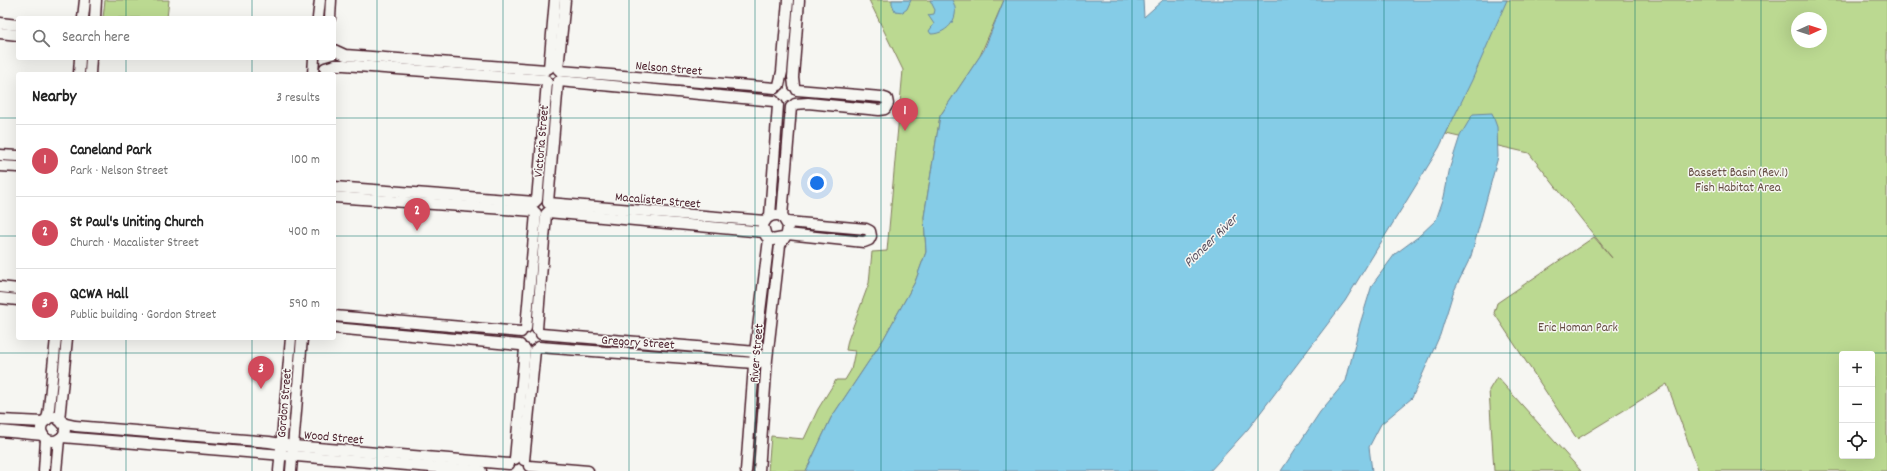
<!DOCTYPE html>
<meta charset="utf-8">
<style>
body{margin:0;font-family:Dekko,sans-serif;background:#f2f2f2;color:#222}
.controls{position:absolute;right:12px;bottom:12px;display:grid;overflow:hidden;border-radius:4px;box-shadow:0 4px 16px #0002}
.controls button{width:36px;height:36px;display:grid;place-items:center;padding:0;border:0;border-bottom:1px solid #e0e0e0;background:#fff;color:#222;font:20px sans-serif}
.compass{position:absolute;left:1791px;top:12px;width:36px;height:36px;border-radius:50%;background:#fff;box-shadow:0 4px 16px #0002;rotate:87deg}
.you{position:absolute;left:817px;top:183px;width:14px;height:14px;margin:-10px;border:3px solid #fff;border-radius:50%;background:#1a73e8;box-shadow:0 0 0 6px #1a73e833}
.badge{display:grid;place-items:center;width:26px;height:26px;border-radius:50%;background:#d1495b;color:#fff;font-size:13px;font-weight:700}
.pin{position:absolute;translate:-50% -33px;filter:drop-shadow(0 1px 2px #0008)}
.pin::after{content:'';position:absolute;top:21px;width:14px;height:12px;background:inherit;clip-path:polygon(0 0,100% 0,50% 100%)}
.list{margin:0;padding:0;list-style:none}
h2{display:flex;justify-content:space-between;align-items:center;height:52px;margin:0;padding:0 16px;font-size:17px}
h2 small{font-size:13px;font-weight:400;color:#767676}
.list li{display:grid;grid-template-columns:26px 1fr auto;gap:12px;align-items:center;box-sizing:border-box;height:72px;padding:0 16px;border-top:1px solid #e0e0e0}
.list b{display:block;font-size:15px;white-space:nowrap}
.list p{margin:0;font-size:13px;white-space:nowrap;color:#767676}
.list em{font-size:13px;font-style:normal;color:#767676}
.icon{flex:none;width:22px;height:22px;fill:none;stroke:currentColor;stroke-width:2;stroke-linecap:round;stroke-linejoin:round}
.map{position:relative;flex:none;width:1887px;height:471px;overflow:hidden}
.search{position:absolute;background:#fff;box-shadow:0 4px 16px #0002;left:16px;top:16px;width:320px;height:44px;display:flex;align-items:center;gap:10px;box-sizing:border-box;padding:0 14px;border-radius:4px;color:#767676;font-size:15px}
.panel{position:absolute;background:#fff;box-shadow:0 4px 16px #0002;left:16px;top:72px;width:320px;height:268px;border-radius:4px}
.map>svg:first-child{display:block}
</style>
<div class="map">
<svg width="1887" height="471" viewBox="0 0 1887 471">
<rect width="100%" height="100%" fill="#f6f6f2"/>
<filter id="ink" filterUnits="userSpaceOnUse"><feTurbulence type="fractalNoise" baseFrequency=".025" numOctaves="2"/><feDisplacementMap in="SourceGraphic" scale="8" xChannelSelector="R" yChannelSelector="G"/><feConvolveMatrix kernelMatrix="1 2 1 2 8 2 1 2 1" color-interpolation-filters="sRGB"/></filter>
<g filter="url(#ink)">
<!-- green -->
<g fill="#bbd991" stroke="#827c5e" fill-rule="evenodd">
<path d="M105 0H169L167 18H103Z"/>
<path d="M869 0H1004L980 56 940 116 924 217 926 252 915 282 883 340 831 418 806 471H768L771 436 804 439 818 409 836 380H845L851 370 855 351 846 350 848 340 869 283 872 252 887 251 903 70Z"/>
<path d="M1503 0H1887V471H1697L1698 469 1667 384 1577 439 1494 313 1497 303 1594 237 1612 258 1529 153 1446 134ZM1797 18H1821V42H1797ZM1842 354H1872V456H1842Z"/>
<path d="M1497 377 1581 471H1494L1489 390Z"/>
</g>
<!-- water -->
<g fill="#85cce7" stroke="#6d879c">
<path d="M892 0H911L907 9 903 12 895 11 892 4Z"/>
<path d="M930 0H952C962 16 948 34 931 34L929 31 934 24 928 15 934 14 935 10Z"/>
<path d="M1004 0H1143L1144 17 1163 0H1507L1472 80 1439 148 1345 301 1248 429 1210 471H806L831 418 883 340 915 282 926 252 924 217 940 116 984 50Z"/>
<path d="M1492 113 1497 127 1498 157 1471 256 1453 293 1440 335 1412 398 1381 424 1369 447 1372 471H1281L1320 412 1346 381 1360 324 1372 285 1395 254 1418 237 1436 220 1444 197 1450 167 1460 136 1473 114Z"/>
</g>
<g fill="none" stroke-linecap="round" stroke-linejoin="round">
<!-- secondary casing -->
<g stroke="#4a1f2b" stroke-width="13">
<g id="secondary">
<path d="M83 18 85 0"/>
<path d="M95 18 96 0"/>
<path d="M318 18 320 0"/>
<path d="M330 18 331 0"/>
<path d="M0 23 18 25"/>
<path d="M0 33 18 35"/>
<path d="M334 50 345 55 546 70"/>
<path d="M325 68 335 65H344L546 80"/>
<path d="M549 68 555 0"/>
<path d="M558 69 565 0"/>
<path d="M560 71 775 88"/>
<path d="M79 74 80 58"/>
<path d="M90 74 91 58"/>
<path d="M313 74 314 58"/>
<path d="M559 81 774 101"/>
<path d="M779 85 782 72 788 0"/>
<path d="M794 86 793 77 799 0"/>
<path d="M795 104 808 103 879 110 885 109 888 104 887 99 881 97 797 90"/>
<path d="M0 155 18 156"/>
<path d="M0 166 18 167"/>
<path d="M334 187 535 202"/>
<path d="M334 197 534 211"/>
<path d="M537 200 547 82"/>
<path d="M548 202 558 82"/>
<path d="M548 203 765 221"/>
<path d="M548 212 764 232"/>
<path d="M770 216 778 105"/>
<path d="M782 216 791 107"/>
<path d="M787 234 864 242 869 240 871 236 870 231 866 229 787 222"/>
<path d="M0 287 18 289"/>
<path d="M0 298 18 300"/>
<path d="M334 316 521 332"/>
<path d="M334 328 520 345"/>
<path d="M526 328 536 213"/>
<path d="M537 329 546 214"/>
<path d="M541 334 745 351 755 352 759 355"/>
<path d="M539 347 754 363 760 362"/>
<circle cx="53" cy="429" r="12"/>
<path d="M0 420 44 422"/>
<path d="M47 420 49 408 56 338"/>
<path d="M59 420 67 338"/>
<path d="M62 423 75 426 269 442 293 446 509 464"/>
<path d="M0 431 43 435"/>
<path d="M62 437 481 471"/>
<path d="M515 459 525 349"/>
<path d="M524 460 535 350"/>
<path d="M529 466 588 471"/>
<path d="M44 471 46 439"/>
<path d="M56 471 59 439"/>
<path d="M279 471 291 338"/>
<path d="M291 471 302 338"/>
<path d="M746 471 755 352 769 239"/>
<path d="M759 471 767 359 780 245 787 234 788 226 782 216C773 213 765 217 763 226L766 236 772 240 783 238"/>
</g>
</g>
<!-- secondary -->
<use href="#secondary" stroke="#f6f6f2" stroke-width="10"/>
</g>
</g>
<!-- grid -->
<path fill="none" stroke="#0f766e" stroke-width="1" stroke-opacity="0.55" d="M126 0V18M252 0V18M377 0V471M503 0V471M629 0V471M755 0V471M881 0V471M1006 0V471M1132 0V471M1258 0V471M1384 0V471M1510 0V471M1635 0V471M1761 0V471M126 58V74M252 58V74M0 118H18M334 118H1887M0 236H18M334 236H1887M126 338V471M252 338V471M0 353H1887"/>
<g text-anchor="middle" stroke-width="3" stroke-linejoin="round" paint-order="stroke">
<!-- street labels -->
<g font-size="13" fill="#4a1f2b" stroke="#f6f6f2">
<text transform="translate(669 67) rotate(5)" y="5">Nelson Street</text>
<text transform="translate(540 141) rotate(-85)" y="5">Victoria Street</text>
<text transform="translate(658 199) rotate(5)" y="5">Macalister Street</text>
<text transform="translate(638 341) rotate(4)" y="5">Gregory Street</text>
<text transform="translate(755 353) rotate(-85)" y="5">River Street</text>
<text transform="translate(283 403) rotate(-85)" y="5">Gordon Street</text>
<text transform="translate(334 436) rotate(5)" y="5">Wood Street</text>
</g>
<!-- park labels -->
<g font-size="13" fill="#664e44" stroke="#f6f6f2">
<text x="1738" y="176">Bassett Basin (Rev.1)<tspan x="1738" dy="15">Fish Habitat Area</tspan></text>
<text x="1578" y="331">Eric Homan Park</text>
</g>
<!-- water labels -->
<g font-size="14" font-style="italic" fill="#5c5363" stroke="#f6f6f2">
<text transform="translate(1210 240) rotate(-44)" y="5">Pioneer River</text>
</g>
</g>
</svg>
<div class="controls">
<button>+</button>
<button>−</button>
<button><svg class="icon" aria-label="locate" viewBox="0 0 24 24"><circle cx="12" cy="12" r="6"/><path d="M12 2v4M12 18v4M2 12h4M18 12h4"/></svg></button>
</div>
<svg class="compass" viewBox="-18 -18 36 36"><path d="M0-13l5 13h-10z" fill="#e53935"/><path d="M0 13l5-13h-10z" fill="#767676"/></svg>
<div class="you"></div>
<div class="pin badge" style="left:905px;top:131px">1</div>
<div class="pin badge" style="left:417px;top:231px">2</div>
<div class="pin badge" style="left:261px;top:389px">3</div>
<div class="search"><svg class="icon" aria-label="search" viewBox="0 0 24 24"><circle cx="10" cy="10" r="6"/><path d="M15 15l6 6"/></svg>Search here</div>
<section class="panel">
<h2>Nearby<small>3 results</small></h2>
<ul class="list">
<li><span class="badge">1</span><div><b>Caneland Park</b><p>Park · Nelson Street</p></div><em>100 m</em></li>
<li><span class="badge">2</span><div><b>St Paul's Uniting Church</b><p>Church · Macalister Street</p></div><em>400 m</em></li>
<li><span class="badge">3</span><div><b>QCWA Hall</b><p>Public building · Gordon Street</p></div><em>590 m</em></li>
</ul>
</section>
</div>
